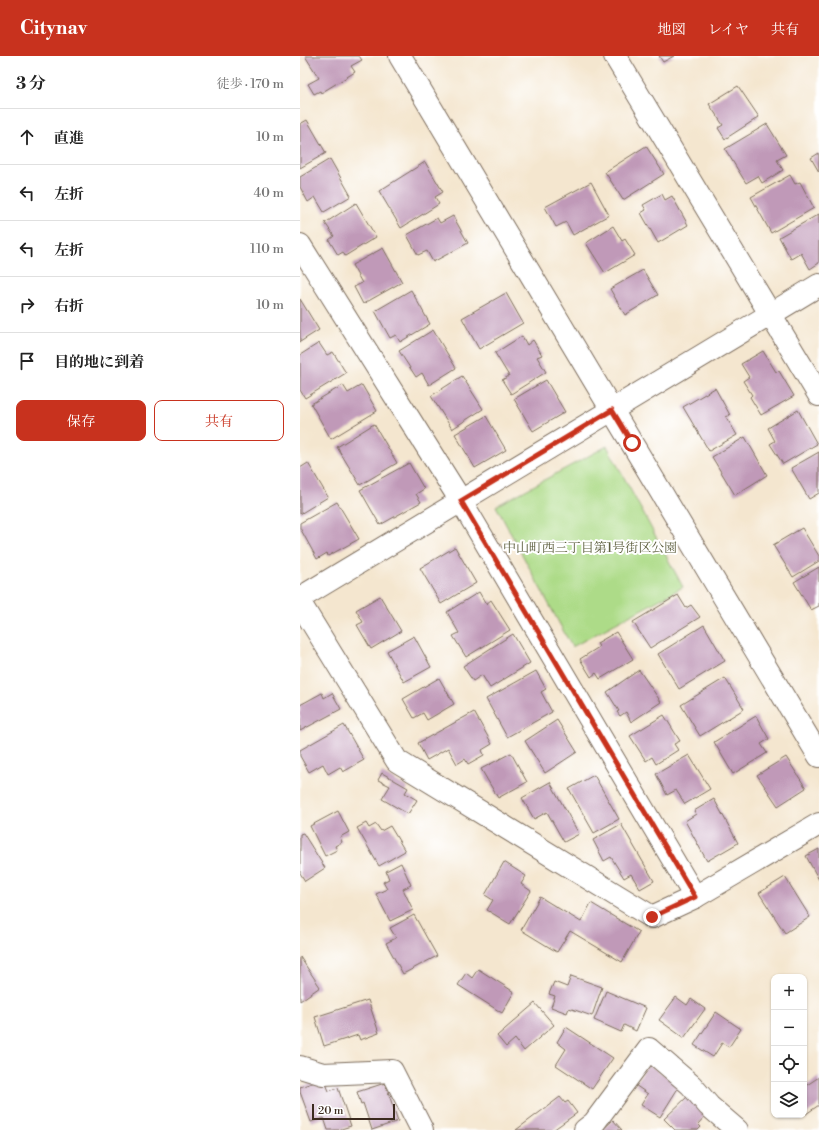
<!DOCTYPE html>
<html lang="ja">
<meta charset="utf-8">
<style>
body{margin:0;font-family:"Libre Bodoni","Noto Serif JP",serif;background:#f2f2f2;color:#222}
.controls{position:absolute;right:12px;bottom:12px;display:grid;overflow:hidden;border-radius:8px;box-shadow:0 1px 3px #0004}
.controls button{width:36px;height:36px;display:grid;place-items:center;padding:0;border:0;border-bottom:1px solid #e0e0e0;background:#fff;color:#222;font:20px sans-serif}
.scale{position:absolute;left:12px;bottom:10px;width:83px;box-sizing:border-box;padding-left:4px;border:2px solid #3b2a1e;border-top:0;font-size:11px;line-height:14px;white-space:nowrap;color:#3b2a1e;-webkit-text-stroke:3px #fff;paint-order:stroke}
.stop{position:absolute;width:12px;height:12px;margin:-9px;border:3px solid #c8321e;border-radius:50%;background:#fff}
.stop.end{background:#c8321e;border-color:#fff;box-shadow:0 1px 4px #0008}
.list{margin:0;padding:0;list-style:none}
h2{display:flex;justify-content:space-between;align-items:center;height:52px;margin:0;padding:0 16px;font-size:17px}
h2 small{font-size:13px;font-weight:400;color:#767676}
.list li{display:grid;grid-template-columns:26px 1fr auto;gap:12px;align-items:center;box-sizing:border-box;height:56px;padding:0 16px;border-top:1px solid #e0e0e0}
.list b{display:block;font-size:15px;white-space:nowrap}
.list em{font-size:13px;font-style:normal;color:#767676}
.actions{display:flex;gap:8px;padding:12px 16px}
.actions a{flex:1;padding:9px 0;border:1px solid #c8321e;border-radius:8px;text-align:center;font-size:14px;color:#c8321e}
.actions .main{background:#c8321e;color:#fff}
.icon{flex:none;width:22px;height:22px;fill:none;stroke:currentColor;stroke-width:2;stroke-linecap:round;stroke-linejoin:round}
.map{position:relative;flex:none;width:519px;height:1074px;overflow:hidden}
header{display:flex;align-items:center;gap:24px;box-sizing:border-box;height:56px;padding:0 20px;background:#c8321e;color:#fff}
header strong{font-size:19px}
nav{display:flex;gap:22px;margin-inline-start:auto;font-size:14px}
main{display:flex}
aside{flex:1;background:#fff}
.map>svg:first-child{display:block}
</style>
<header>
<strong>Citynav</strong>
<nav><a>地図</a><a>レイヤ</a><a>共有</a></nav>
</header>
<main>
<aside>
<h2>3 分<small>徒歩 · 170 m</small></h2>
<ul class="list">
<li><svg class="icon" aria-label="ahead" viewBox="0 0 24 24"><path d="M12 20V5M6 11l6-6 6 6"/></svg><div><b>直進</b></div><em>10 m</em></li>
<li><svg class="icon" aria-label="left" viewBox="0 0 24 24"><path d="M17 20v-9H6M10 6l-5 5 5 5"/></svg><div><b>左折</b></div><em>40 m</em></li>
<li><svg class="icon" aria-label="left" viewBox="0 0 24 24"><path d="M17 20v-9H6M10 6l-5 5 5 5"/></svg><div><b>左折</b></div><em>110 m</em></li>
<li><svg class="icon" aria-label="right" viewBox="0 0 24 24"><path d="M7 20v-9h11M14 6l5 5-5 5"/></svg><div><b>右折</b></div><em>10 m</em></li>
<li><svg class="icon" aria-label="arrive" viewBox="0 0 24 24"><path d="M6 21V4h12l-3 4 3 4H6"/></svg><div><b>目的地に到着</b></div></li>
</ul>
<div class="actions"><a class="main">保存</a><a>共有</a></div>
</aside>
<div class="map">
<svg width="519" height="1074" viewBox="0 0 519 1074">
<rect width="100%" height="100%" fill="#fff"/>
<filter id="ink" filterUnits="userSpaceOnUse"><feTurbulence type="fractalNoise" baseFrequency=".025" numOctaves="2"/><feDisplacementMap in="SourceGraphic" scale="8" xChannelSelector="R" yChannelSelector="G"/><feConvolveMatrix kernelMatrix="1 2 1 2 8 2 1 2 1" color-interpolation-filters="sRGB"/></filter>
<filter id="wash" filterUnits="userSpaceOnUse"><feTurbulence type="fractalNoise" baseFrequency=".012" numOctaves="4" result="noise"/><feDisplacementMap in="SourceGraphic" scale="16" xChannelSelector="R" yChannelSelector="G"/><feGaussianBlur stdDeviation="0.9" result="paint"/><feColorMatrix in="noise" values="0 0 0 0 0 0 0 0 0 0 0 0 0 0 0 0 0 1.4 0 .05"/><feComposite in="paint" operator="in"/></filter>
<g filter="url(#wash)">
<rect width="100%" height="100%" fill="#f4e6cf"/>
<!-- green -->
<path fill="#addb88" stroke="#748253" d="M307 390 383 531 272 591 196 450Z"/>
<g id="blocks">
<!-- building -->
<g fill="#c099b8">
<path d="M5 0H59L62 4 51 10 55 16 21 37 20 35 14 38 8 28 19 22Z"/>
<path d="M359 0H374L363 6Z"/>
<path d="M438 30 459 61 425 83 418 72 423 69 409 48Z"/>
<path d="M7 64 26 97 0 112V68Z"/>
<path d="M467 68 486 99 477 104 483 114 462 127 458 120 446 127 425 93Z"/>
<path d="M346 90 364 118 323 144 305 116Z"/>
<path d="M519 97V116L511 102Z"/>
<path d="M30 103 51 140 24 156 15 141 8 146 0 131V121Z"/>
<path d="M125 106 143 136 135 141 139 148 101 172 79 135Z"/>
<path d="M490 119 495 128 500 126 514 152 471 177 451 141Z"/>
<path d="M291 126 309 159 273 179 266 166 256 171 245 151Z"/>
<path d="M362 138 365 144 372 140 388 169 358 187 341 157 346 154 343 149Z"/>
<path d="M56 147 76 181 45 200 43 196 38 199 29 184 34 180 25 167Z"/>
<path d="M519 158V207L510 213 501 197 491 203 479 181Z"/>
<path d="M153 160 168 187 133 206 127 195 118 199 107 179 137 162 140 167Z"/>
<path d="M313 170 322 185 325 183 335 199 305 217 286 187Z"/>
<path d="M83 192 102 226 63 248 54 231 62 227 52 209Z"/>
<path d="M343 214 358 239 325 259 310 233Z"/>
<path d="M111 234 130 268 100 286 96 279 90 282 75 255Z"/>
<path d="M206 237 223 267 179 293 162 262Z"/>
<path d="M0 243 19 274 0 286Z"/>
<path d="M133 274 156 312 129 329 122 317 116 321 99 295Z"/>
<path d="M222 280 227 289 233 284 242 299 237 301 246 316 211 338 202 324 209 320 195 297Z"/>
<path d="M19 287 27 299 33 296 46 317 5 342 0 334V299Z"/>
<path d="M463 295 476 316 479 315 494 340 461 359 450 341 452 339 443 325 449 321 441 308Z"/>
<path d="M162 320 183 353 152 373 131 340Z"/>
<path d="M246 324 265 356 233 375 214 343Z"/>
<path d="M43 329 48 337 62 329 77 355 31 383 11 348Z"/>
<path d="M415 332 430 359 426 361 437 379 409 395 383 351Z"/>
<path d="M498 354 517 388 483 408 470 388 475 385 468 372Z"/>
<path d="M186 360 206 394 175 412 155 378Z"/>
<path d="M74 368 97 407 60 429 37 391Z"/>
<path d="M445 381 467 419 435 439 412 401Z"/>
<path d="M519 396V437L509 443 491 412Z"/>
<path d="M8 407 28 441 0 458V412Z"/>
<path d="M109 407 124 433 116 438 121 446 80 469 60 434Z"/>
<path d="M37 446 59 483 28 500 27 497 17 503 0 472V467Z"/>
<path d="M502 472 519 500V505L493 521 473 489Z"/>
<path d="M155 491 176 527 141 548 120 512Z"/>
<path d="M519 511V550L511 554 494 526Z"/>
<path d="M179 536 186 548 191 544 210 574 166 601 153 580 159 577 147 556Z"/>
<path d="M378 539 386 552 391 549 400 561 350 592 333 566Z"/>
<path d="M80 540 101 575 71 593 57 569 63 566 56 554Z"/>
<path d="M404 569 425 605 379 633 358 598Z"/>
<path d="M316 576 333 603 300 623 296 617 291 621 280 603 299 591 297 587Z"/>
<path d="M213 578 230 607 190 632 182 619 173 625 163 610Z"/>
<path d="M114 580 131 611 104 626 87 595Z"/>
<path d="M339 614 361 646 331 666 326 656 320 660 317 656 319 655 307 636Z"/>
<path d="M236 615 246 633 241 636 252 656 207 681 186 643Z"/>
<path d="M139 622 154 648 127 664 123 657 114 662 103 643Z"/>
<path d="M425 622 444 653 400 680 381 649Z"/>
<path d="M22 637 24 642 32 637 41 653 0 675V649Z"/>
<path d="M174 656 192 688 182 694 184 699 168 708 165 703 157 708 148 692 127 704 118 687Z"/>
<path d="M364 659 380 685 374 688 378 694 356 708 352 701 346 705 330 680Z"/>
<path d="M456 660 469 683 461 688 467 697 433 718 414 686Z"/>
<path d="M257 664 277 696 245 717 225 685Z"/>
<path d="M44 669 64 704 43 716 40 711 28 718 23 708 9 716 0 700V694Z"/>
<path d="M211 697 227 726 198 742 181 713Z"/>
<path d="M389 699 410 733 385 748 376 734 367 739 356 718Z"/>
<path d="M486 701 506 732 478 750 457 719Z"/>
<path d="M82 717 108 732 105 737 117 744 108 758 82 743 90 730 78 724Z"/>
<path d="M294 719 319 763 294 777 269 733Z"/>
<path d="M250 726 279 778 264 786 247 756 234 763 222 742Z"/>
<path d="M414 743 438 787 407 805 385 765 396 758 394 755Z"/>
<path d="M38 755 49 776 40 781 42 786 35 790 37 794 25 800 10 770Z"/>
<path d="M66 767 69 772 76 768 81 775 90 770 105 795 79 810 57 772Z"/>
<path d="M321 768 354 825 340 833 331 818 324 822 311 801 304 805 293 784Z"/>
<path d="M3 777 25 812 5 825 0 817V778Z"/>
<path d="M519 793V824L506 800Z"/>
<path d="M204 806 226 820 221 828 231 835 210 868 187 854 193 844 185 839Z"/>
<path d="M101 807 111 829 103 833 113 854 90 865 76 838 87 833 83 826 89 823 86 815Z"/>
<path d="M485 821 510 861 485 877 459 837Z"/>
<path d="M240 841 281 866 291 847 339 876 322 906 270 875 257 896 221 874Z"/>
<path d="M114 859 137 900 103 918 86 887 96 882 90 872Z"/>
<path d="M0 901 20 931 0 945Z"/>
<path d="M178 913 214 936 202 957 158 929 166 917 172 922Z"/>
<path d="M271 920 302 931 292 960 269 952 267 957 251 951 255 940 249 938 254 926 267 931Z"/>
<path d="M306 935 346 952 336 975 324 969 321 976 294 964Z"/>
<path d="M376 941 387 949 391 943 405 953 384 982 359 964Z"/>
<path d="M68 944 79 977 60 984 58 979 24 990 15 961Z"/>
<path d="M235 947 254 969 224 995 215 983 206 991 197 980Z"/>
<path d="M416 956 441 973 429 991 422 987 413 1001 394 989Z"/>
<path d="M266 971 313 1002 292 1033 256 1009 266 993 257 986Z"/>
<path d="M348 1008 380 1029 360 1061 341 1049 348 1038 335 1029Z"/>
<path d="M519 1021V1049L506 1058 504 1056V1031Z"/>
<path d="M24 1023 29 1035 38 1032 51 1070 38 1074H28L24 1062 11 1066 0 1036V1031Z"/>
<path d="M85 1027 98 1065 72 1074 63 1047 61 1048 57 1036Z"/>
<path d="M389 1039 405 1060 398 1068 401 1071 398 1074H375L364 1063Z"/>
<path d="M260 1041 265 1047 268 1045 277 1057 253 1074H216Z"/>
<path d="M313 1064 322 1074H302Z"/>
</g>
</g>
</g>
<g filter="url(#ink)">
<use href="#blocks" fill-opacity="0" stroke="#7c6c5c" stroke-width="1"/>
<g fill="none" stroke-linecap="round" stroke-linejoin="round">
<!-- minor casing -->
<g stroke="#7c6c5c" stroke-width="24">
<g id="minor">
<path d="M100 0 519 700"/>
<path d="M315 0 519 339"/>
<path d="M0 189 161 445 395 841"/>
<path d="M0 542 519 229"/>
<path d="M0 547 97 705 352 861 395 841 519 768"/>
<path d="M0 1011 23 1018 92 1015 122 1074"/>
<path d="M285 1074 294 1067 349 993 391 1029 409 1050 437 1074"/>
</g>
</g>
<!-- minor -->
<use href="#minor" stroke="#fff" stroke-width="22"/>
</g>
</g>
<g fill="none" stroke-linecap="round" stroke-linejoin="round" filter="url(#ink)">
<!-- route -->
<path stroke="#c8321e" stroke-width="5" d="M332 387 312 354 161 445 395 841 352 861"/>
</g>
<g text-anchor="middle" stroke-width="4" stroke-linejoin="round" paint-order="stroke">
<!-- park labels -->
<g font-size="13" fill="#5d5f3e" stroke="#fff">
<text x="290" y="496">中山町西三丁目第1号街区公園</text>
</g>
</g>
</svg>
<div class="controls">
<button>+</button>
<button>−</button>
<button><svg class="icon" aria-label="locate" viewBox="0 0 24 24"><circle cx="12" cy="12" r="6"/><path d="M12 2v4M12 18v4M2 12h4M18 12h4"/></svg></button>
<button><svg class="icon" aria-label="layers" viewBox="0 0 24 24"><path d="M12 4l9 5-9 5-9-5zM3 14l9 5 9-5"/></svg></button>
</div>
<div class="scale">20 m</div>
<div class="stop" style="left:332px;top:387px"></div>
<div class="stop end" style="left:352px;top:861px"></div>
</div>
</main>
